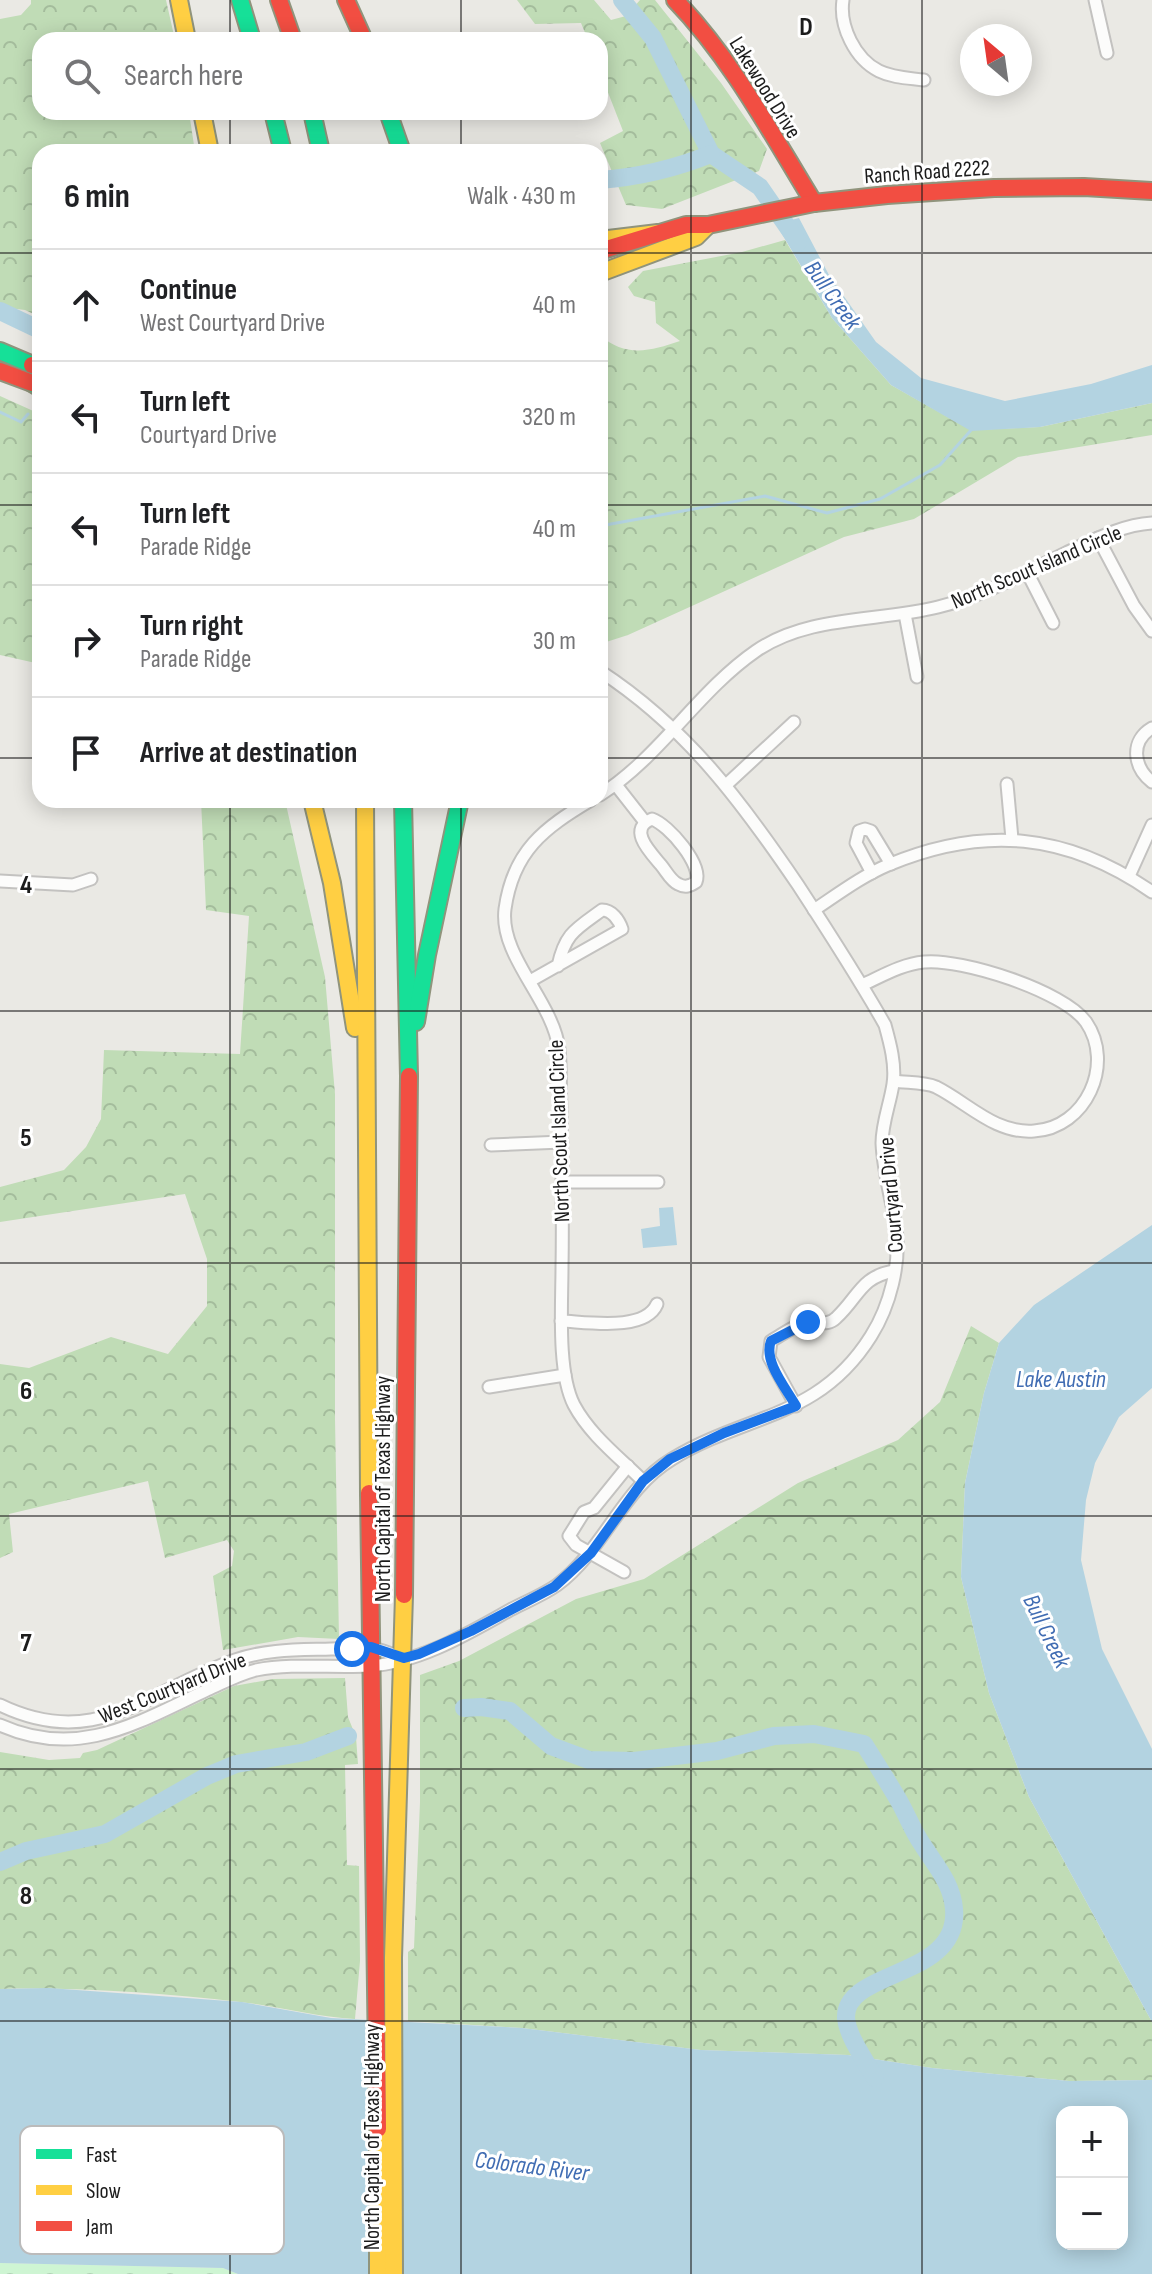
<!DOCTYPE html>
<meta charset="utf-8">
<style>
body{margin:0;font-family:"Sofia Sans Condensed",sans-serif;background:#f6f6f6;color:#202124}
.controls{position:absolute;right:24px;bottom:24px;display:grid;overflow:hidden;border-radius:16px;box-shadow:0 4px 20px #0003}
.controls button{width:72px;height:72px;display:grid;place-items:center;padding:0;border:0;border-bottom:2px solid #e0e0e0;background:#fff;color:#202124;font:40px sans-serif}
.compass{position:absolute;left:960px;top:24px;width:72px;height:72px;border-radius:50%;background:#fff;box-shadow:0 4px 20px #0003;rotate:331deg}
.stop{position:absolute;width:24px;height:24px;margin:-18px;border:6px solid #1a73e8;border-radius:50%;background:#fff}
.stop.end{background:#1a73e8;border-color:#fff;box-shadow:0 2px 8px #0008}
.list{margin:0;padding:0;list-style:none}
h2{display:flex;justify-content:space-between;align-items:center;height:104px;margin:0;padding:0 32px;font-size:34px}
h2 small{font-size:26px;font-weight:400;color:#757577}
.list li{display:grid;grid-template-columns:52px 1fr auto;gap:24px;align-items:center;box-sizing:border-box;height:112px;padding:0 32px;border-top:2px solid #e0e0e0}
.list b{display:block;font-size:30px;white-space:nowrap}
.list p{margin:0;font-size:26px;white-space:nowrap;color:#757577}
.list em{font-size:26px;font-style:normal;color:#757577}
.icon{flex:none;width:44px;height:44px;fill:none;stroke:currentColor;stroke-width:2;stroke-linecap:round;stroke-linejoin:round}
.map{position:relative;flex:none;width:1152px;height:2274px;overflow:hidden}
.search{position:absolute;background:#fff;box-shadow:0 4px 20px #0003;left:32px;top:32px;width:576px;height:88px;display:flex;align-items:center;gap:20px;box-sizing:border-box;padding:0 28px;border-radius:24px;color:#757577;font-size:30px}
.panel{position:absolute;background:#fff;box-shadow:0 4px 20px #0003;left:32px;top:144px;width:576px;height:664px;border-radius:24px}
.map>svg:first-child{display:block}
</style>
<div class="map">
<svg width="1152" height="2274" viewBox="0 0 1152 2274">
<defs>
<pattern id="forest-crowns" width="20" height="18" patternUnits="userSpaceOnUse" patternTransform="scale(2)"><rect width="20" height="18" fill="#c0dcb6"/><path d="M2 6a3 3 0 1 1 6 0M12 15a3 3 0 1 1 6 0" fill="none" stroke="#a4bc9c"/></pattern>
<pattern id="park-crowns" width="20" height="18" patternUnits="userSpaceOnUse" patternTransform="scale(2)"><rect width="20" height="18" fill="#cef5d3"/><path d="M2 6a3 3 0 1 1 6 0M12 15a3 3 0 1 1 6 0" fill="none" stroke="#b0d1b5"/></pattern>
</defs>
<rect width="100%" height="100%" fill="#eae9e4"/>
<!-- forest -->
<g fill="url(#forest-crowns)">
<path d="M31 0H166L175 40H40V112H189L195 152H40V317L25 310 0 307V19L21 15 31 4Z"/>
<path d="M517 0H594L611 20 626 16 640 0H655L721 83 767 149 759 171 662 209 626 205 600 143 623 131 600 72V40H588L581 23 535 24Z"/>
<path d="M785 240 832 318 891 385 971 430 1040 427 1152 403V435L1018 457 914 519 844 537 628 635 600 644V335C625 358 651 351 680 341L656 323 655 302 634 296 628 287 643 271 742 252Z"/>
<path d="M0 396 40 414V664L0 655Z"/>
<path d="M201 800H285L325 977 335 1094V1419L339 1639 298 1637 223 1650 213 1576 232 1566 234 1551 227 1540 165 1558 148 1481 9 1514 13 1552 0 1558V1364L29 1368 111 1337 168 1354 207 1306V1259L185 1194 0 1222V1187L64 1170 86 1147 101 1119 104 1050 240 1054 249 916 206 910Z"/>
<path d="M971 1326 999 1343 984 1393 965 1483 961 1577 989 1693 1029 1797 1152 2022V2080L1069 2081 932 2068 848 2055 701 2050 522 2028 408 2021V1952L414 1948 420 1802V1675L459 1661 576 1599 644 1579 798 1483 898 1440 940 1402Z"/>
<path d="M345 1678 348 1717 356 1737 358 1764 345 1765 347 1865 359 1866 360 1961 355 2019C316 2017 278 2006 240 2002 161 1993 79 1987 0 1989V1752L49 1760 80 1758 83 1753 97 1750 234 1686 273 1679Z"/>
</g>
<!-- park -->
<path fill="url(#park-crowns)" d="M0 2263 223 2268 238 2274H0Z"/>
<!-- water -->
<g fill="#b3d3e1" fill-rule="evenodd">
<path d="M799 218 829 275 876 342 921 378 1005 401 1091 384 1152 365V403L1040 427 971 431 891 385 832 318 776 224Z"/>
<path d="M673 1207 677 1245 643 1248 641 1229 660 1226 659 1208Z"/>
<path d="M1152 1225V1388L1119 1417 1095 1463 1086 1500 1081 1560 1102 1649 1152 1749V2022L1029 1797 989 1693 961 1577 965 1483 984 1393 999 1343 1034 1305Z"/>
<path d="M49 1988 242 2002 331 2018 522 2028 701 2050 848 2055 932 2068 1069 2081 1152 2080V2274H238L223 2268 0 2263V1989ZM1062 2112H1122V2244H1062Z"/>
</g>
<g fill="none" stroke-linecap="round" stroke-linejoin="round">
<!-- stream -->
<g stroke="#b3d3e1" stroke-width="3">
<path d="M0 412 21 422 28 414"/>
<path d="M600 526 765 496 827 513 880 499 940 465 972 429"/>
</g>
<!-- river -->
<g stroke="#b3d3e1" stroke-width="18">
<path d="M622 0 653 38 711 154 760 187 798 242"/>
<path d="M600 180C639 177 674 169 711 154"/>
<path d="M0 311 40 330"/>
<path d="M464 1708 481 1707 510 1711 551 1746 589 1760 634 1761 717 1751 774 1736 814 1734 864 1744C876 1763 888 1782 899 1801 907 1815 913 1831 922 1844 935 1865 952 1883 954 1909 960 1979 844 1969 846 2018 848 2038 866 2061 875 2078"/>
<path d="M0 1862 26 1851 105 1834 207 1776 236 1764 306 1752 348 1736"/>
</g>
<!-- street casing -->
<g stroke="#c3c2c0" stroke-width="15">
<g id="street">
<path d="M843 0C839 26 855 59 879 71 893 78 909 78 924 80"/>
<path d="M1095 0 1107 53"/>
<path d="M1098 538 1134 606 1152 631"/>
<path d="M1027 572 1053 623"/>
<path d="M905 614 917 677"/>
<path d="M1152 728C1130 741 1133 767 1152 782"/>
<path d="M1007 784 1012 839"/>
<path d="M616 785 645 822"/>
<path d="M726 785 794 722"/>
<path d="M600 795C660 757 698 691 756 651 808 615 878 622 938 607 983 596 1025 573 1066 553 1094 540 1121 525 1152 523"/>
<path d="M591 800C544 828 513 851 505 909 499 956 553 1001 559 1049 561 1068 560 1089 561 1109 562 1162 563 1214 562 1267 562 1304 557 1372 574 1405 590 1435 619 1457 643 1481"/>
<path d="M652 819C669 825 703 865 696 882 690 886 685 888 678 884 671 881 666 871 661 865 650 852 627 829 652 819Z"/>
<path d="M872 873 856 843 859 831 865 829 871 831 891 864"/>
<path d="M1129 876 1152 825"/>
<path d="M0 881 73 885 91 879"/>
<path d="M814 910C838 894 862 876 888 865 984 825 1067 833 1152 892"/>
<path d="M530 981 622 929C619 920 612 910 602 910 576 929 565 933 558 966"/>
<path d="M862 985C882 976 902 964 924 962 961 958 1064 991 1086 1022 1115 1064 1086 1128 1034 1131 995 1134 968 1103 936 1087 924 1082 907 1083 894 1081"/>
<path d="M491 1145 562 1142"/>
<path d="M563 1182H658"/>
<path d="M561 1321C587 1322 645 1332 657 1304"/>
<path d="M489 1387 565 1375"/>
<path d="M796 1406 769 1357 771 1341C782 1335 794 1325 806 1323 817 1320 827 1327 836 1318 859 1297 860 1277 894 1271"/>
<path d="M624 1572 576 1545 569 1536 584 1512 594 1508 628 1466"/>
<path d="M0 1705C97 1752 148 1690 235 1660 267 1649 298 1650 331 1649 344 1649 356 1647 368 1648 380 1648 392 1655 403 1658"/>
<path d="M0 1725C78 1760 137 1723 207 1690 223 1683 239 1674 256 1670 293 1663 331 1668 369 1666 419 1663 467 1634 510 1610 525 1602 543 1595 557 1585 604 1550 622 1489 672 1459 748 1413 819 1419 871 1336 890 1306 901 1263 896 1228 892 1200 883 1171 882 1143 882 1123 890 1104 893 1084 896 1065 890 1043 885 1025 858 977 828 931 798 885 741 801 686 727 600 671"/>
</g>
</g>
<!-- fast casing -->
<g stroke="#90947c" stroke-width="20">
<g id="fast">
<path d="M240 0 252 40"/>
<path d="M273 112 283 152"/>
<path d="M312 112 321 152"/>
<path d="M388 112 402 152"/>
<path d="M0 351 40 368"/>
<path d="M32 383 40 388"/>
<path d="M403 800 409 1076"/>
<path d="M416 1022 427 955 460 800"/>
</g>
</g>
<!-- slow casing -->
<g stroke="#90947c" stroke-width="20">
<g id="slow">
<path d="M179 0 187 40"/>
<path d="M202 112 210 152"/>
<path d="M600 240 658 233"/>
<path d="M600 273 696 237 708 225"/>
<path d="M312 800 332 883 355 1028"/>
<path d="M365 800 369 1493"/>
<path d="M378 2129V2274"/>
<path d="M394 2274 393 1958 404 1595"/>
</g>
</g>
<!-- jam casing -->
<g stroke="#90947c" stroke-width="20">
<g id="jam">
<path d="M279 0 293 40"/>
<path d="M346 0 364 40"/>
<path d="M675 0C732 59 771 133 814 203"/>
<path d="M600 251 686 225H708L814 203 887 195 994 188 1084 187 1152 191"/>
<path d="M32 365 40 366"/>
<path d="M0 371 40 386"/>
<path d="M369 1493 378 2129"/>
<path d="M404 1595 409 1076"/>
</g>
</g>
<!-- street -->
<use href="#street" stroke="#fcfcfb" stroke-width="11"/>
<!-- fast -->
<use href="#fast" stroke="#16e098" stroke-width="16"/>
<!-- slow -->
<use href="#slow" stroke="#ffcf43" stroke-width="16"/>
<!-- jam -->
<use href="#jam" stroke="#f24e42" stroke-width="16"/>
</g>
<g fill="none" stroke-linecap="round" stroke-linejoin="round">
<!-- route -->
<path stroke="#1a73e8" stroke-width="10" d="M352 1649 371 1647 404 1658 419 1654 471 1631 554 1587 591 1553 643 1481 670 1459 724 1433 796 1406C786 1388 763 1361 771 1341L808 1322"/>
</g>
<!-- grid -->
<path fill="none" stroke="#1c1c1c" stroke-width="2" stroke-opacity="0.55" d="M230 0V40M461 0V40M691 0V2274M922 0V2274M230 112V152M461 112V152M0 253H40M600 253H1152M0 505H40M600 505H1152M0 758H40M600 758H1152M230 800V2274M461 800V2274M0 1011H1152M0 1263H1152M0 1516H1152M0 1769H1152M0 2021H1152"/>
<g text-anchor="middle" stroke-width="6" stroke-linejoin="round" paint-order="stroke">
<!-- street labels -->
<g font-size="22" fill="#1c1c1c" stroke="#fff">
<text transform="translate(766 87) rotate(58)" y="8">Lakewood Drive</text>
<text transform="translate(927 171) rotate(-4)" y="8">Ranch Road 2222</text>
<text transform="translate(1036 566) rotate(-23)" y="8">North Scout Island Circle</text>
<text transform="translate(558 1131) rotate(-92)" y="8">North Scout Island Circle</text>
<text transform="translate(890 1195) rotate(-95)" y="8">Courtyard Drive</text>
<text transform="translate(382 1489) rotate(-90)" y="8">North Capital of Texas Highway</text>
<text transform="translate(172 1687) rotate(-22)" y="8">West Courtyard Drive</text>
<text transform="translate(371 2137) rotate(-90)" y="8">North Capital of Texas Highway</text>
</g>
<!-- water labels -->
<g font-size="24" font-style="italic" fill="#416db3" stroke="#fff">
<text transform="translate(833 295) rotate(54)" y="8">Bull Creek</text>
<text x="1061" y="1387">Lake Austin</text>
<text transform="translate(1047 1631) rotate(64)" y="8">Bull Creek</text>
<text transform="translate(532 2166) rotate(7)" y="8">Colorado River</text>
</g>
</g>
<!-- legend -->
<rect x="20" y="2126" width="264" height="128" rx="12" fill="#fff" stroke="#bbb" stroke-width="2"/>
<rect x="36" y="2149" width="36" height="10" fill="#16e098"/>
<rect x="36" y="2185" width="36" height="10" fill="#ffcf43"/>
<rect x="36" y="2221" width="36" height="10" fill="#f24e42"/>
<g font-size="22" fill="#1c1c1c">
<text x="86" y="2162">Fast</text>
<text x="86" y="2198">Slow</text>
<text x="86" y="2234">Jam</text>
</g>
<g font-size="26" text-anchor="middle" font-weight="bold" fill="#1c1c1c" stroke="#fff" stroke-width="6" stroke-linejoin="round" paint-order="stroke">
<text x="806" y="35">D</text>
<text x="26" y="893">4</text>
<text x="26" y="1146">5</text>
<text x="26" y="1399">6</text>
<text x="26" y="1651">7</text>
<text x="26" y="1904">8</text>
</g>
</svg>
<div class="controls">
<button>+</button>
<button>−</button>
</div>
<svg class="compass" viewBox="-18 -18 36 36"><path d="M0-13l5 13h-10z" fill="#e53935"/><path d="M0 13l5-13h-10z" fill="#757577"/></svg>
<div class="stop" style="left:352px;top:1649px"></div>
<div class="stop end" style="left:808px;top:1322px"></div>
<div class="search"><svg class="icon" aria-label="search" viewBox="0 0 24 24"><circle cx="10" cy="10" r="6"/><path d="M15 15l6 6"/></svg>Search here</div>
<section class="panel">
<h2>6 min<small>Walk · 430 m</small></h2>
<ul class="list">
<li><svg class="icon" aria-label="ahead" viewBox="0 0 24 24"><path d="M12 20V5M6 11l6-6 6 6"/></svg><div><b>Continue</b><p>West Courtyard Drive</p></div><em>40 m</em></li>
<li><svg class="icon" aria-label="left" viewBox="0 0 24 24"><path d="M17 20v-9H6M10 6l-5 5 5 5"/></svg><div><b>Turn left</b><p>Courtyard Drive</p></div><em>320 m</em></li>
<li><svg class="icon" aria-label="left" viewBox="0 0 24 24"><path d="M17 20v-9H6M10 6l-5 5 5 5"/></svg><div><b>Turn left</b><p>Parade Ridge</p></div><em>40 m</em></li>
<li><svg class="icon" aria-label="right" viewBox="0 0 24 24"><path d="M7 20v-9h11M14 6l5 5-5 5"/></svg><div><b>Turn right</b><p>Parade Ridge</p></div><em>30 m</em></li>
<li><svg class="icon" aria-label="arrive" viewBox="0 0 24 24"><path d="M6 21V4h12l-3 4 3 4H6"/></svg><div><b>Arrive at destination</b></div></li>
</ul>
</section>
</div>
